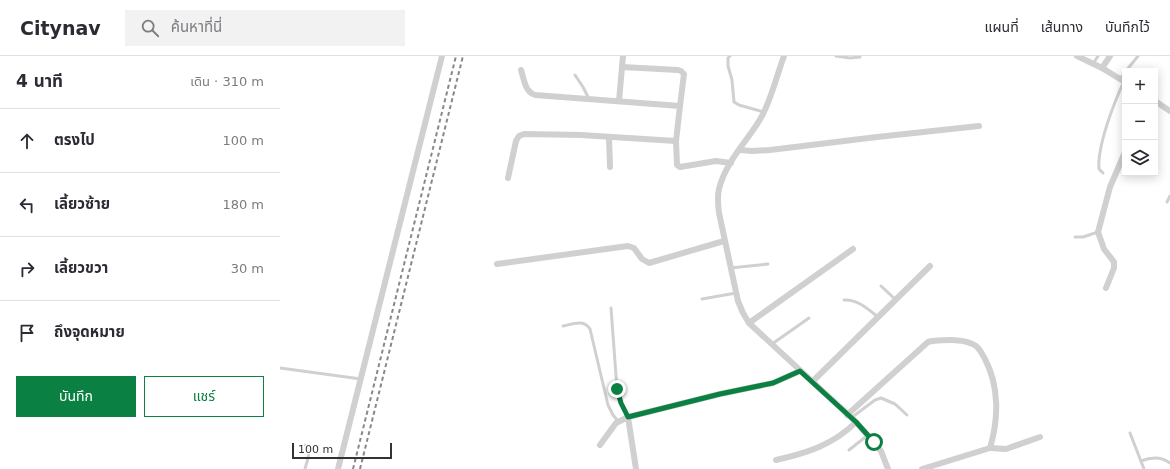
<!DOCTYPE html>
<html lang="th">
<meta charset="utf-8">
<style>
body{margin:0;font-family:"DejaVu Sans","Noto Sans Thai",sans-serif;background:#f2f2f3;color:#2b2b33}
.controls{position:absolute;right:12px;top:12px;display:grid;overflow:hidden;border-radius:0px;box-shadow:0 2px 10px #0003}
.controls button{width:36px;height:36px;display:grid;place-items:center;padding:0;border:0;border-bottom:1px solid #e1e1e2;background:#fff;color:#2b2b33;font:20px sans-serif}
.scale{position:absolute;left:12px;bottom:10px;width:100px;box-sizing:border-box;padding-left:4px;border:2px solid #333;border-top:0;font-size:11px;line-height:14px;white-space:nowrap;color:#333;-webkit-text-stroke:3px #fff;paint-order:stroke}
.stop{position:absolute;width:12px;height:12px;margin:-9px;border:3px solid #0b8043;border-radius:50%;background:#fff}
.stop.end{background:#0b8043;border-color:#fff;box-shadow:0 1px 4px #0008}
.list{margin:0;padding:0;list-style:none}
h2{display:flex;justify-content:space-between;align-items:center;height:52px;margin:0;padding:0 16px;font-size:17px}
h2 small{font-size:13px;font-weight:400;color:#7c7c81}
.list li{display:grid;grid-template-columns:26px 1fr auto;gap:12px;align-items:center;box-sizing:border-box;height:64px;padding:0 16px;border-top:1px solid #e1e1e2}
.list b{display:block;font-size:15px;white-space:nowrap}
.list em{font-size:13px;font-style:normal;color:#7c7c81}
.actions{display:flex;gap:8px;padding:12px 16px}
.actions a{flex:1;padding:9px 0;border:1px solid #0b8043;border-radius:0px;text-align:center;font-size:14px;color:#0b8043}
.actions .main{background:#0b8043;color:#fff}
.icon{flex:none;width:22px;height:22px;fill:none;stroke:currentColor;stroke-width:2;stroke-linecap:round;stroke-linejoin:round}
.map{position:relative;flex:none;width:890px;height:413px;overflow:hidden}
header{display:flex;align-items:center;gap:24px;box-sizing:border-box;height:56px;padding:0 20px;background:#fff;border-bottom:1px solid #e1e1e2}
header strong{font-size:19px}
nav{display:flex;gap:22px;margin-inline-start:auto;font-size:14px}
.search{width:280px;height:36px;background:#f2f2f3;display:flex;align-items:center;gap:10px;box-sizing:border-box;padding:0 14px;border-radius:0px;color:#7c7c81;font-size:15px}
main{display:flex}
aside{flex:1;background:#fff}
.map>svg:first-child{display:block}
</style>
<header>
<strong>Citynav</strong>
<div class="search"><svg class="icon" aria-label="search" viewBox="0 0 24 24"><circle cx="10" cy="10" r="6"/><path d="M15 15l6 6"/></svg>ค้นหาที่นี่</div>
<nav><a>แผนที่</a><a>เส้นทาง</a><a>บันทึกไว้</a></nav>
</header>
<main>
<aside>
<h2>4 นาที<small>เดิน · 310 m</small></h2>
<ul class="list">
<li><svg class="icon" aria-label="ahead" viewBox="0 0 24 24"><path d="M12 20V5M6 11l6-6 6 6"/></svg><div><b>ตรงไป</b></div><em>100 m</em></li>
<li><svg class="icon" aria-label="left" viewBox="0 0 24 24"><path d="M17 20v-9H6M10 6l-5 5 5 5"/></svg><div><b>เลี้ยวซ้าย</b></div><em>180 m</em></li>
<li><svg class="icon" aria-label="right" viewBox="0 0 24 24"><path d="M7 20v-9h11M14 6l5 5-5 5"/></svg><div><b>เลี้ยวขวา</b></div><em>30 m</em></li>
<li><svg class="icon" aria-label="arrive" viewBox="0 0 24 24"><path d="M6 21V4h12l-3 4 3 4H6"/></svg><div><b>ถึงจุดหมาย</b></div></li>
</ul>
<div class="actions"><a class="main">บันทึก</a><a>แชร์</a></div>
</aside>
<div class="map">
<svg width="890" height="413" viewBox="0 0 890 413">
<rect width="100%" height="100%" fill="#fff"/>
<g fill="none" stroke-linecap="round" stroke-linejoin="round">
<!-- service -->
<g stroke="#d0d0d0" stroke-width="3">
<path d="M450 0 448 2V10L452 24 454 46 459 49 484 56"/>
<path d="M556 0 570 2 580 1"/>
<path d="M813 8 818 0"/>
<path d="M846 15 858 0"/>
<path d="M295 19 303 31 309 43"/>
<path d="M840 23 845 16"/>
<path d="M823 117 819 113C817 90 834 47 844 25"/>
<path d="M887 146 890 140"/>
<path d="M795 181H803L818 176"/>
<path d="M450 212 488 208"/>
<path d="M601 230 616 244"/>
<path d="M422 243 456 237"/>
<path d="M564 244C577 243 588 253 598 261"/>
<path d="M331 252 337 333 341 347 348 361"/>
<path d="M283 270C293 268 304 263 310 273L328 349 333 359 338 365"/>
<path d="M492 288 529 262"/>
<path d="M0 312 81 323"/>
<path d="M571 362 595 344 601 342 615 348 627 359"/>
<path d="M850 377 864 413"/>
<path d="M25 389C32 396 27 404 25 413"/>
<path d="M569 394 588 379"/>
<path d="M861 405C871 401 881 400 890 407"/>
</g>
<!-- minor -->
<g stroke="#d0d0d0" stroke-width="6">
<path d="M504 0C497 19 492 40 483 58 470 83 446 104 439 133 437 141 438 149 439 157L458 245 463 257 469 267 576 366 601 395 608 413"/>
<path d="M797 0 822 12 845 26"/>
<path d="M342 11 398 14 401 15 404 18 400 50"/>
<path d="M822 12 830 0"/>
<path d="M241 14C244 23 245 36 255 39L400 50 396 85 397 109 400 111 436 105 451 107"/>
<path d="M339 45 343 0"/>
<path d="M875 45 890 55"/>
<path d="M329 81 330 111"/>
<path d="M460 94 472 95 490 94 597 81 699 70"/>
<path d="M228 122 236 85 239 80 244 78 301 79 396 85"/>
<path d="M217 208 348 190 354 192 362 203 369 207 444 185"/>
<path d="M826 232 834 212V206L824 193 818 176 830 131 845 96"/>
<path d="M469 267 573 193"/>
<path d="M533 325 650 210"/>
<path d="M567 359 648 286 652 285C664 284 686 282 696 290 700 293 702 298 705 303 719 330 719 362 710 392L642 413"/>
<path d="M348 361 356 413"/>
<path d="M320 389 336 367 348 361 440 338 493 327 520 315"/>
<path d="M710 392 726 393 760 381"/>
<path d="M496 404C527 397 553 389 576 366"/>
<path d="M58 413 162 0"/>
</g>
<!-- rail -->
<g stroke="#888" stroke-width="2" stroke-dasharray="4 3" stroke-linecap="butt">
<path d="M73 413 176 0"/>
<path d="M80 413 183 0"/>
</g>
</g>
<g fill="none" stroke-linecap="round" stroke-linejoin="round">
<!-- route -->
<path stroke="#0b8043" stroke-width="5" d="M337 333 341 347 348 361 440 338 493 327 520 315 576 366 594 386"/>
</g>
</svg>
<div class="controls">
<button>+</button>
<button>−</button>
<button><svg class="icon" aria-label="layers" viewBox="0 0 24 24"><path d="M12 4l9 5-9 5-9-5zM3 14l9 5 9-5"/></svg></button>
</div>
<div class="scale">100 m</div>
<div class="stop" style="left:594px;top:386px"></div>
<div class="stop end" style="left:337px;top:333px"></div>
</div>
</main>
